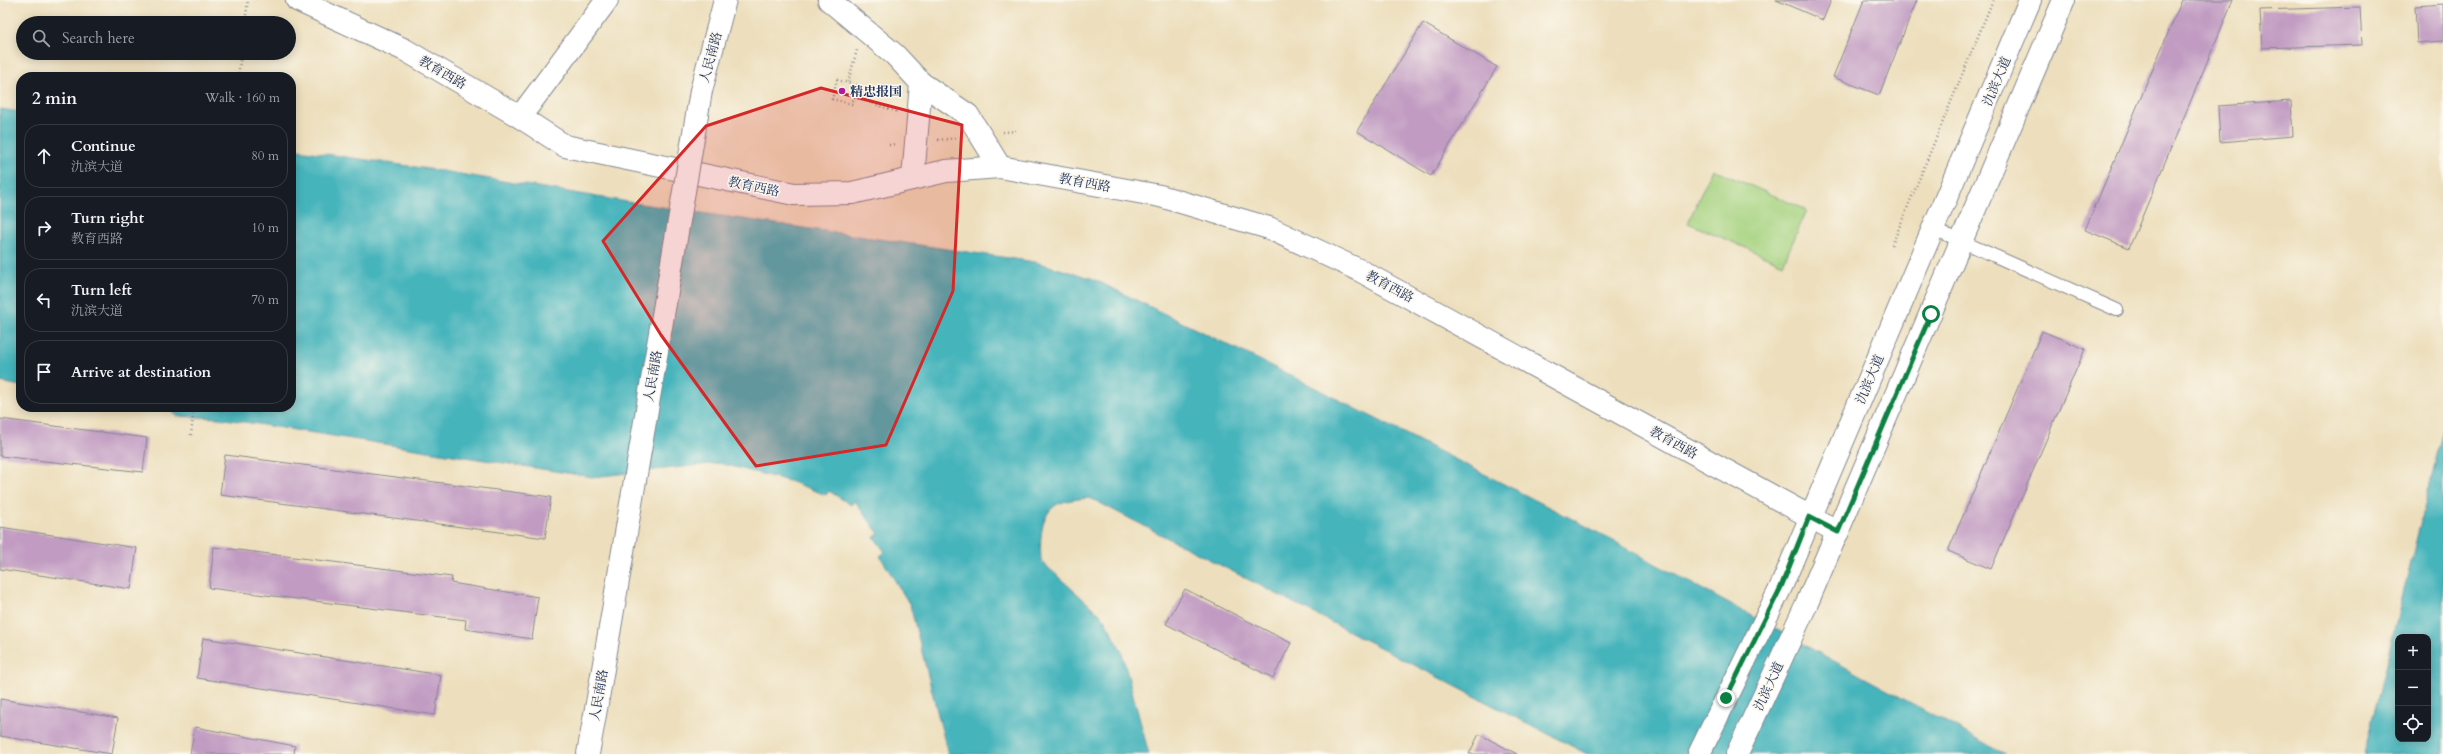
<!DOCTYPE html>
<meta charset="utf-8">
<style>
body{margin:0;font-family:Cardo,"Noto Serif SC",serif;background:#20242c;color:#f1f3f6}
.controls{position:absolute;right:12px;bottom:12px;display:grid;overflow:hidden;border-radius:8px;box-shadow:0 2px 10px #0003}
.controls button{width:36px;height:36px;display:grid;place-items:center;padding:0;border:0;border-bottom:1px solid #363941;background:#171b24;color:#f1f3f6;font:20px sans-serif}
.stop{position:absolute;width:12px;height:12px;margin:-9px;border:3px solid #0b8043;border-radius:50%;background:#fff}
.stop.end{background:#0b8043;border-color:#fff;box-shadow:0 1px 4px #0008}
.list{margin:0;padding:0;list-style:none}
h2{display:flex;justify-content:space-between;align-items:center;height:52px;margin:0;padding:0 16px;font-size:17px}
h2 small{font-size:13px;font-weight:400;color:#9ea1a6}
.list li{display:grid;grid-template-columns:26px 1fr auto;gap:12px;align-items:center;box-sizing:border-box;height:64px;margin:0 8px 8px;padding:0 8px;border:1px solid #363941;border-radius:16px}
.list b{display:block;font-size:15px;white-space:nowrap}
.list p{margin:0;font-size:13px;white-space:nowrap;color:#9ea1a6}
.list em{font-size:13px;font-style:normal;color:#9ea1a6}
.icon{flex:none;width:22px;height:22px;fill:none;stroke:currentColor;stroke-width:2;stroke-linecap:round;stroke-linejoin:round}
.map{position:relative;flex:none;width:2443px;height:754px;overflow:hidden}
.search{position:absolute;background:#171b24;box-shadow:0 2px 10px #0003;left:16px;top:16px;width:280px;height:44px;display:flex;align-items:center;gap:10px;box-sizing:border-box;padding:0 14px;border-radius:22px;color:#9ea1a6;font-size:15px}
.panel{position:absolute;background:#171b24;box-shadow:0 2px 10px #0003;left:16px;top:72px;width:280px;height:340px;border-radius:16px}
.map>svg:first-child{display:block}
</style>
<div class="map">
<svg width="2443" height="754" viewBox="0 0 2443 754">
<rect width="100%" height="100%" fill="#fbf7ec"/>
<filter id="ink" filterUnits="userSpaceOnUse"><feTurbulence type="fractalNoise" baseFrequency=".025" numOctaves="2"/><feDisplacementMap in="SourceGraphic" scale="8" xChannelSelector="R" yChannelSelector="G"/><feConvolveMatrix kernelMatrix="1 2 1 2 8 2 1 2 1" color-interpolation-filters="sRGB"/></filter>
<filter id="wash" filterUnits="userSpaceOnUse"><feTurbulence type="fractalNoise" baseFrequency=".012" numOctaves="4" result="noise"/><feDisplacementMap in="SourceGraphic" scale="16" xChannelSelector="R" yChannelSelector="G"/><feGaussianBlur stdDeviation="0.9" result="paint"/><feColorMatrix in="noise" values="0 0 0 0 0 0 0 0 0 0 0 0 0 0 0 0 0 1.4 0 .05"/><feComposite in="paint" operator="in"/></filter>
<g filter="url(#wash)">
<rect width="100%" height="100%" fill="#eddfbd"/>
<!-- green -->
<path fill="#a6d380" stroke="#60816f" d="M1712 169 1807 210 1783 264 1688 223Z"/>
<!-- water -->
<g fill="#44b4bb" stroke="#30728c" fill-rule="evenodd">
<path d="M0 109 21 112V386L0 382Z"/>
<path d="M291 149 436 170 634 203 1035 262 1091 278 1292 376 1584 525 2005 754H1587L1090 498C1079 499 1065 500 1056 505 1039 516 1040 544 1041 561L1104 618 1121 650 1149 754H948L910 605 880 556 885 552 874 537 879 534 855 501 851 505 829 491 826 495 789 481 719 463 592 477 219 418 177 416 169 409 157 407H291Z"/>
<path d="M2443 430V754H2364ZM2398 637H2428V739H2398Z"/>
</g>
<g id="blocks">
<!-- building -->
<g fill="#c19bc2">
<path d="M1776 0H1831L1823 20Z"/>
<path d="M1864 0H1917L1879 95 1833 77Z"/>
<path d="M2182 0H2233L2129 248 2085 230Z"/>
<path d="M2443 4V41L2417 43 2415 6Z"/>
<path d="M2360 7 2362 45 2262 48 2260 10Z"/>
<path d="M1423 23 1497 67 1431 176 1357 131Z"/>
<path d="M2291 101 2293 136 2220 142 2218 106Z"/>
<path d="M2042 331 2085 349 1991 569 1948 551Z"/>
<path d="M0 419 147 438 143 472 0 456Z"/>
<path d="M225 455 551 497 545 538 220 495Z"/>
<path d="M0 527 137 548 131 589 0 569Z"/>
<path d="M214 547 452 577 451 583 538 597 532 639 465 629 466 620 209 588Z"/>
<path d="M1185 589 1291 643 1273 678 1166 624Z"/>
<path d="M203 638 441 675 435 715 197 678Z"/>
<path d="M0 699 118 718 112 754 0 736Z"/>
<path d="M195 727 295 746 294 754H190Z"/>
<path d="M1479 734 1517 754H1469Z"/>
</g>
</g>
</g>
<g filter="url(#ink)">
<use href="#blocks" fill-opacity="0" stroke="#84878e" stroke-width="1"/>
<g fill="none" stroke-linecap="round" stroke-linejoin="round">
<!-- lane casing -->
<g stroke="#84878e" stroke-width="14">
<path id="lane" d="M1934 229 2117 310"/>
</g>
<!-- secondary casing -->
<g stroke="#84878e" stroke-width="24">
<g id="secondary">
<path d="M297 0 405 50 520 117 565 146 794 194 852 193 946 171 1000 167 1160 196 1269 228 1359 270 1838 532"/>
<path d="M829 0 895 55 921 83 913 178"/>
<path d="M921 83 968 115 1000 167"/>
<path d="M701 91 725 0"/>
<path d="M520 117 607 0"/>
<path d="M588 754 602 675"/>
</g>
</g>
<!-- primary casing -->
<g stroke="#84878e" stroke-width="24">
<g id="primary">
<path d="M1699 754 1781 587 2030 0"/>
<path d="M1737 754 1807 603 2064 0"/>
</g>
</g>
<!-- path -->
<g stroke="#84878e" stroke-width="2.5" stroke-dasharray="1 3" stroke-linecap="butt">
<path d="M245 23 248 0"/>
<path d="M238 77 241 53"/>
<path d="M837 80 857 85 852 104 832 99Z"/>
<path d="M848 82 857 50"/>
<path d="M854 97 898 112"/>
<path d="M1003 132 1017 131"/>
<path d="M938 140 957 138"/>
<path d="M889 145 895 144"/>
<path d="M1892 245 1993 0"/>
<path d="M191 435 194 407"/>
</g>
<!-- lane -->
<use href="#lane" stroke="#fff" stroke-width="12"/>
<!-- secondary -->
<use href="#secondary" stroke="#fff" stroke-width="22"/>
<!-- primary -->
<use href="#primary" stroke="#fff" stroke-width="22"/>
<!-- secondary-bridge casing -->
<g stroke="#84878e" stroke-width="24" stroke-linecap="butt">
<path id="secondary-bridge" d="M602 675 701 91"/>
</g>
<!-- secondary-bridge -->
<use href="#secondary-bridge" stroke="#fff" stroke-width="22"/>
</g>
</g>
<g fill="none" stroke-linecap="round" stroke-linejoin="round" filter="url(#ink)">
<!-- route -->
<path stroke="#0b8043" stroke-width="5" d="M1726 698 1781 587 1809 517 1838 532 1931 314"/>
</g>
<!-- marked area -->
<path fill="#d62828" fill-opacity="0.2" stroke="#d62828" stroke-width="3" stroke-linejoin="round" d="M821 88 962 125 953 291 886 445 756 466 661 335 603 241 706 126Z"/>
<!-- markers -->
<circle fill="#b5179e" stroke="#fbf7ec" stroke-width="1.5" cx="842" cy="91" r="4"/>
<g text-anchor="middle" stroke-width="3" stroke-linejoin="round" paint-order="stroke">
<!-- street labels -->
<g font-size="13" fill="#1b2f5e" stroke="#fbf7ec">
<text transform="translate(710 57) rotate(-75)" y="5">人民南路</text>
<text transform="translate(443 72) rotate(30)" y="5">教育西路</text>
<text transform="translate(1996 81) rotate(-67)" y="5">氿滨大道</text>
<text transform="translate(1085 182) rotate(10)" y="5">教育西路</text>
<text transform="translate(754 186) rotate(12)" y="5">教育西路</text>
<text transform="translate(1390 286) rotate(28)" y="5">教育西路</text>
<text transform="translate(652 376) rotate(-80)" y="5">人民南路</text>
<text transform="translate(1869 379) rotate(-67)" y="5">氿滨大道</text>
<text transform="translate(1674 442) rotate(29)" y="5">教育西路</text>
<text transform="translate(1768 686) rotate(-65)" y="5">氿滨大道</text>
<text transform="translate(598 695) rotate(-80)" y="5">人民南路</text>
</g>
<!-- poi labels -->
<g font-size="13" font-weight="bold" fill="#1b2f5e" stroke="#fbf7ec" text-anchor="start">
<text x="850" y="96">精忠报国</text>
</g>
</g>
</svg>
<div class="controls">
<button>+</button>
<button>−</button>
<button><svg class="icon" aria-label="locate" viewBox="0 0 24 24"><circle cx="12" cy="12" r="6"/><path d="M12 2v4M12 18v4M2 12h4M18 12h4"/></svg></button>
</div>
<div class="stop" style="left:1931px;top:314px"></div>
<div class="stop end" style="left:1726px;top:698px"></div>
<div class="search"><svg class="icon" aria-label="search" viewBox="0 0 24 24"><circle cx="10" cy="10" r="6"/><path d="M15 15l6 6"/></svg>Search here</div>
<section class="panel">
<h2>2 min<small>Walk · 160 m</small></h2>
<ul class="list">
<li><svg class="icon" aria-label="ahead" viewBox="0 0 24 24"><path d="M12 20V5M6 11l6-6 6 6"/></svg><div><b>Continue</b><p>氿滨大道</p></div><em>80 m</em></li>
<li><svg class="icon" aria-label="right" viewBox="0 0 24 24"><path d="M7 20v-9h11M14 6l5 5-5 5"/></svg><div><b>Turn right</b><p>教育西路</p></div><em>10 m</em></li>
<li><svg class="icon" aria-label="left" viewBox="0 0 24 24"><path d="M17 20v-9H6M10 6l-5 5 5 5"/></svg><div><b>Turn left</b><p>氿滨大道</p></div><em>70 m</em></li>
<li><svg class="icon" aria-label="arrive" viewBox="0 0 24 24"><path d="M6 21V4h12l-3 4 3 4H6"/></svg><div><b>Arrive at destination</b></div></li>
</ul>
</section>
</div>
